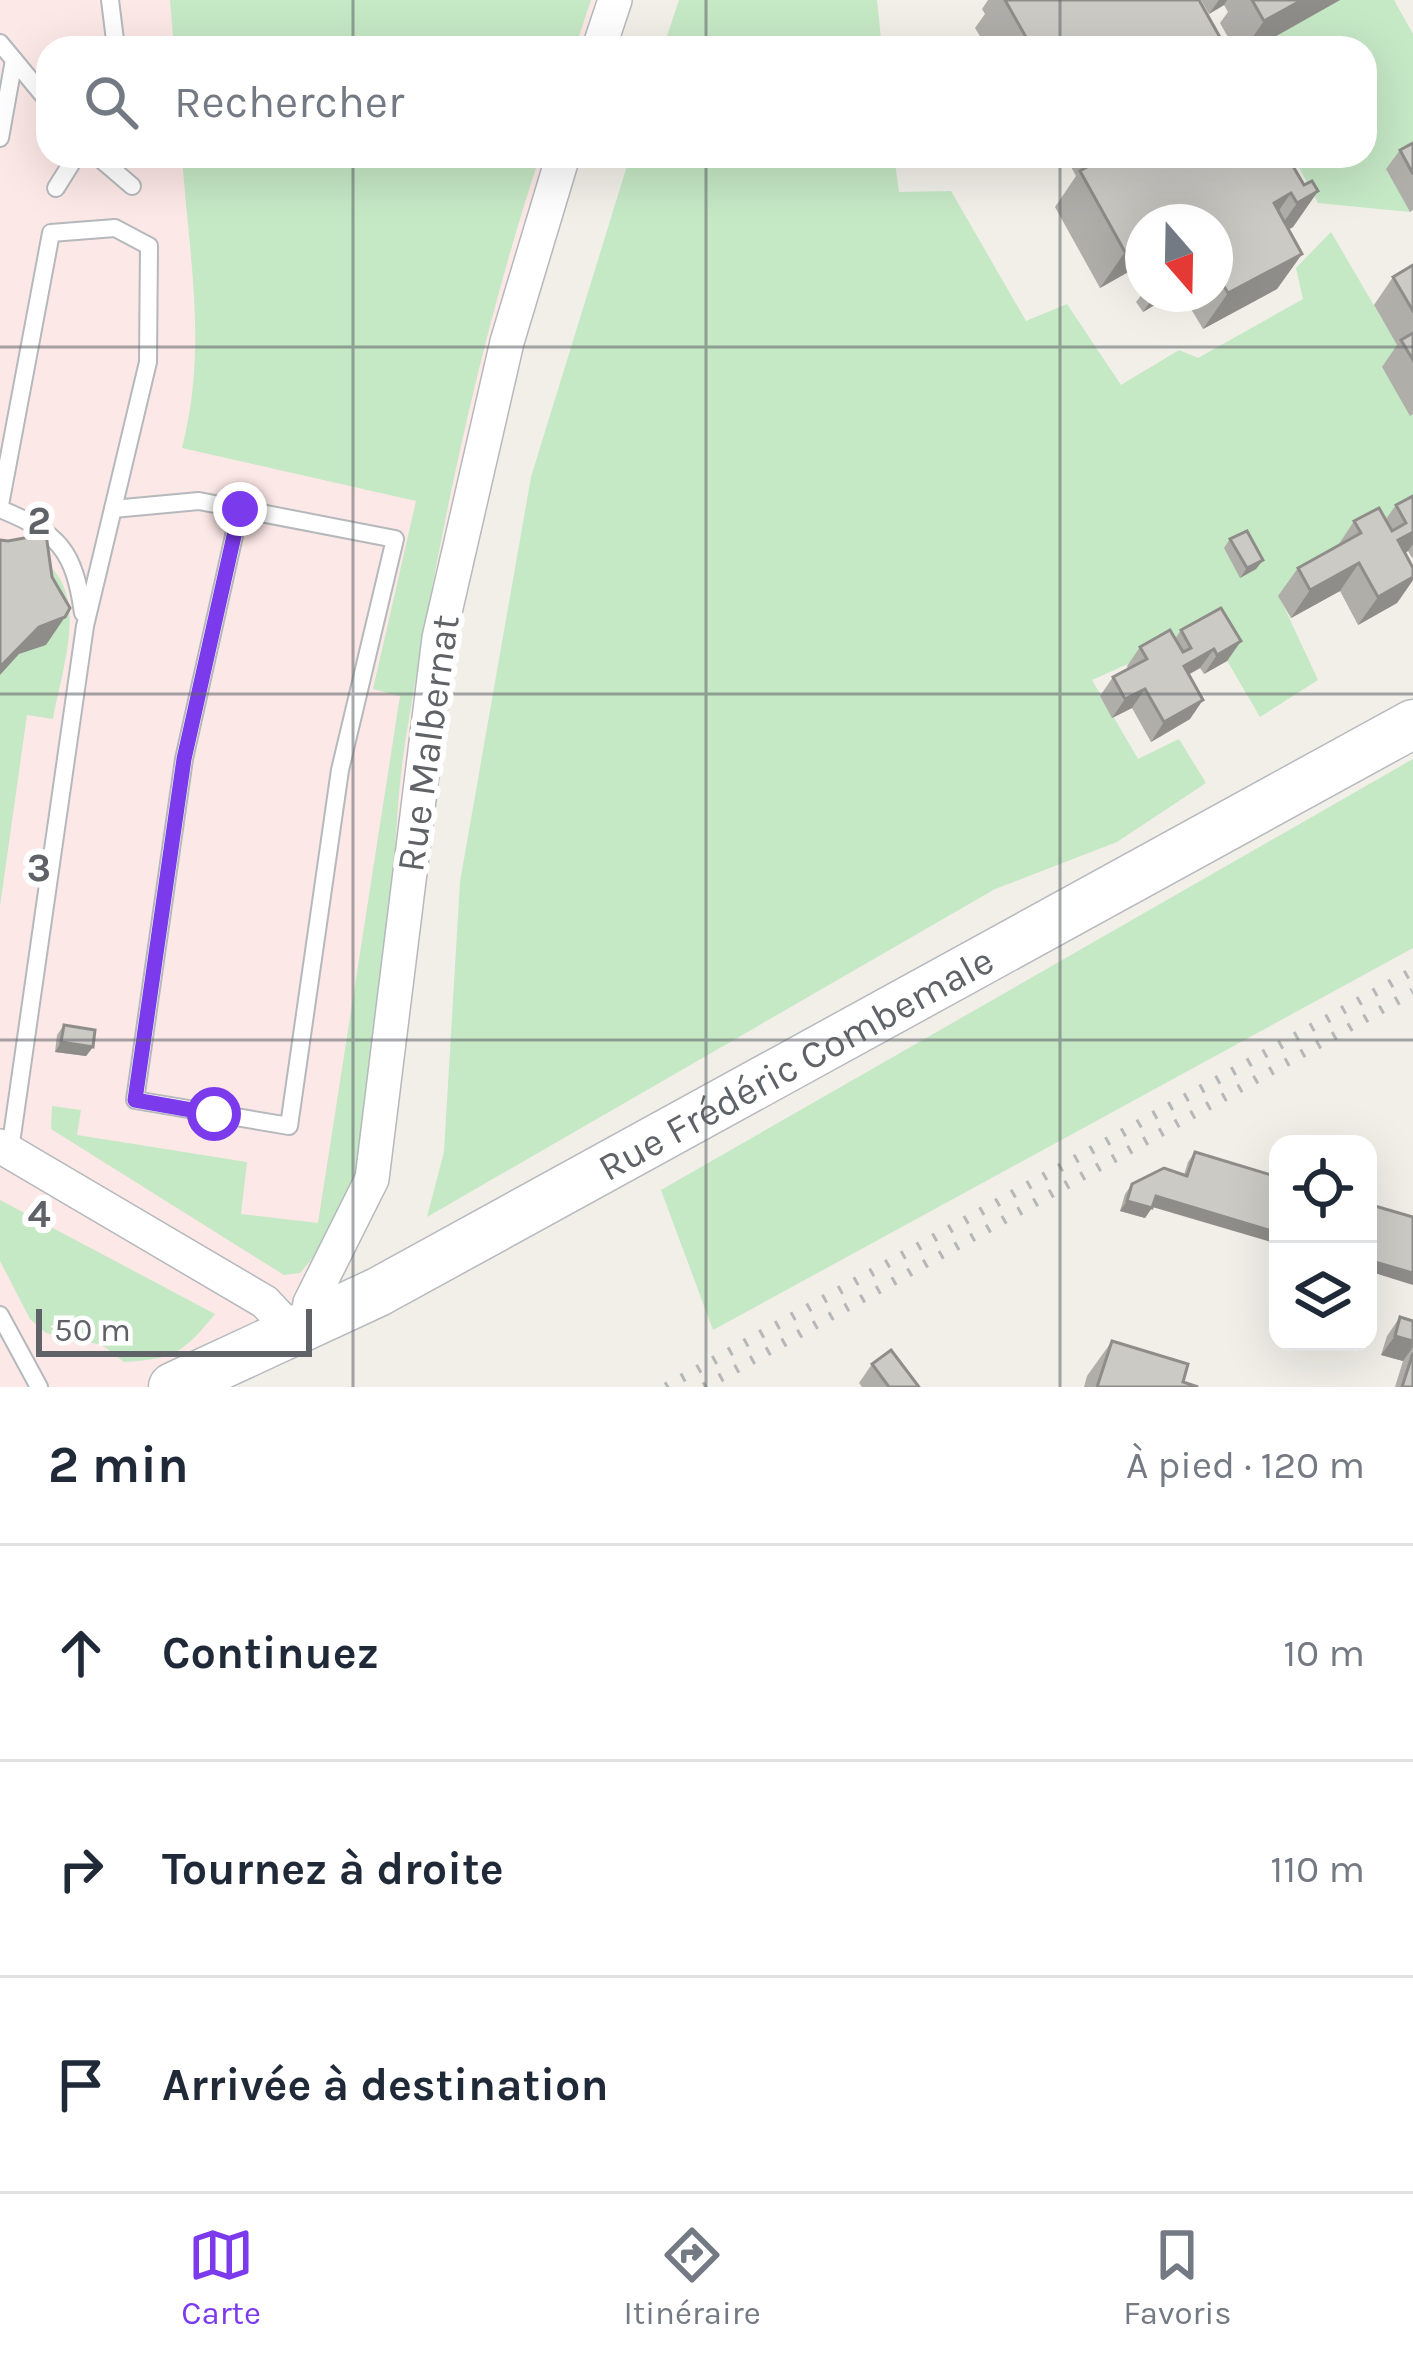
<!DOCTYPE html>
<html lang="fr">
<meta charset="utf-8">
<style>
body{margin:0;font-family:Karla,sans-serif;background:#f6f6f7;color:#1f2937}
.controls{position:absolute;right:36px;bottom:36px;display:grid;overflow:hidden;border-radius:24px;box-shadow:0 12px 48px #0002}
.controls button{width:108px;height:108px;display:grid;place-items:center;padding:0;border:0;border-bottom:3px solid #e0e1e3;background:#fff;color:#1f2937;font:60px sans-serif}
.compass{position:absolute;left:1125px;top:204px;width:108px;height:108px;border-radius:50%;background:#fff;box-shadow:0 12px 48px #0002;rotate:160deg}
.scale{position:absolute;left:36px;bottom:30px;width:276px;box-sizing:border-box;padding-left:12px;border:6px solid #5f6368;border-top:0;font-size:33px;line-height:42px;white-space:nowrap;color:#5f6368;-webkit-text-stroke:9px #fff;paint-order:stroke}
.stop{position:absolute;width:36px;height:36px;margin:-27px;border:9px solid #7c3aed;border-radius:50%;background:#fff}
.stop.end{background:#7c3aed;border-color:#fff;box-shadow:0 3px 12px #0008}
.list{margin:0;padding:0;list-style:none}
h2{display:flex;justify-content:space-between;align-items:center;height:156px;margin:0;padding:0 48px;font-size:51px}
h2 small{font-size:39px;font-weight:400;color:#747a83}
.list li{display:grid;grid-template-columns:78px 1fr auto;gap:36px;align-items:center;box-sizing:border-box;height:216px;padding:0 48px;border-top:3px solid #e0e1e3}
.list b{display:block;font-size:45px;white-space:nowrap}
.list em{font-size:39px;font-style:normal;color:#747a83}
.icon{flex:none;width:66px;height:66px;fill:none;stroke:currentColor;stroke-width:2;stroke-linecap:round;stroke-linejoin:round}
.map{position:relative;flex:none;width:1413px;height:1387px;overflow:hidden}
.search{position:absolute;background:#fff;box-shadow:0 12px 48px #0002;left:36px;right:36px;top:36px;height:132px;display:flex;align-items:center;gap:30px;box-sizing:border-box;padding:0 42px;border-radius:36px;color:#747a83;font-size:45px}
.sheet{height:804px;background:#fff}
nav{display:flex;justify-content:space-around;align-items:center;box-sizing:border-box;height:168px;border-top:3px solid #e0e1e3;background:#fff;font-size:33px;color:#747a83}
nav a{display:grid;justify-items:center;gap:6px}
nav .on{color:#7c3aed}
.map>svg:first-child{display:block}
</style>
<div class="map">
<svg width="1413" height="1387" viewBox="0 0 1413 1387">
<rect width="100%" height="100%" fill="#f1efe8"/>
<!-- medical -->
<path fill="#fce8e6" d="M0 0H615L599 48H48V156H563L470 485 383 1127 299 1327 166 1387H0Z"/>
<!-- green -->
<g fill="#c5e8c5">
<path d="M170 0H591L575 48H174Z"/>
<path d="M679 0H877L882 48H663Z"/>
<path d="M1340 0H1394L1413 34V154L1387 170 1410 212 1318 203 1293 156H1365V48H1255Z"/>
<path d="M182 156H540C477 346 437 545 405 743 382 892 405 1161 300 1273L284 1275 51 1129 52 1106 81 1110 77 1135 247 1162 241 1214 318 1223 400 696 373 689 416 501 182 448C208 347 189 258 182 156Z"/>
<path d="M630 156H894L899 192 951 191 1026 321 1067 304 1121 385 1179 350 1198 358 1303 299 1296 268 1331 232 1403 355 1382 368 1413 414V513L1279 596 1318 680 1260 717 1208 628 1092 680 1138 759 1179 739 1206 783 1117 842 995 889 427 1217 444 1152 460 882 531 477Z"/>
<path d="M41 560C92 591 61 671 53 719L27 715 0 906V675Z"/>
<path d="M1413 759V948L713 1330 661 1190Z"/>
<path d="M0 1200 215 1314C183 1353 174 1359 124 1362L102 1345 46 1333 30 1319 0 1261Z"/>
</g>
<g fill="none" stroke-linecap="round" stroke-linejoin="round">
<!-- lane casing -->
<g stroke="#b5b8bc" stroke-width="20">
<g id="lane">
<path d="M110 0 116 48"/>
<path d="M0 43 48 101"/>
<path d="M0 138 14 60"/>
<path d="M97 156 132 186"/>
<path d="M56 188 76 156"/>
<path d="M0 505 51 233 115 228 149 246 148 362 85 626 10 1150"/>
<path d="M0 509C59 533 74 550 83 613"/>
<path d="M113 509 199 501 240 509 184 759 135 1100 289 1126 340 770 395 539 240 509"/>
<path d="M0 1315 39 1387"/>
</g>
</g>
<!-- street casing -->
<g stroke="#b5b8bc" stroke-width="36">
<g id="street">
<path d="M599 48 615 0"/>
<path d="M0 1146 265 1302 294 1333"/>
<path d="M305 1329 310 1303 372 1179 439 638 507 342 563 156"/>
</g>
</g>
<!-- secondary casing -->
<g stroke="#b6babf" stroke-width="51">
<g id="secondary">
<path id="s1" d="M173 1387 378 1292 1413 724"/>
</g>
</g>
<!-- lane -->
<use href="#lane" stroke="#fff" stroke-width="16"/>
<!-- street -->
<use href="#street" stroke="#fff" stroke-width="33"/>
<!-- secondary -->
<use href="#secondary" stroke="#fff" stroke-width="48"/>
<!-- rail -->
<g stroke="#b6b7b8" stroke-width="9" stroke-dasharray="3 15" stroke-linecap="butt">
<path d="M666 1387 1413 971"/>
<path d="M704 1387 1413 992"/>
</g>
</g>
<!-- wall -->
<g fill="#afaea9">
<path d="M988 0H1199L1226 48H987L975 28 985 14 982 9Z"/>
<path d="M1201 0H1340L1255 48H1234L1220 23 1228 12 1224 5 1209 14Z"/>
<path d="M1413 143V210L1410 212 1386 169 1400 150Z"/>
<path d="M1065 156H1287L1304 185 1318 191 1293 227 1289 229 1302 254 1277 289 1203 329 1182 294H1215V222H1143V294H1168L1163 300 1143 312 1136 302 1143 293 1130 271 1100 288 1055 207 1076 176Z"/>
<path d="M1413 265V414L1410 416 1382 367 1397 345 1374 305 1393 277Z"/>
<path d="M1413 496V557L1412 558 1408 551 1405 553 1413 568V580L1397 603 1358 625 1340 591 1291 618 1278 596 1298 568 1337 547 1354 521 1386 519 1396 505Z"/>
<path d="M1230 539 1263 560 1256 569 1240 578 1224 548Z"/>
<path d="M1181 630 1241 641 1227 661 1204 674 1200 668 1188 675 1190 719 1151 742 1132 708 1112 718 1100 696 1113 677 1128 669 1127 666 1140 647 1175 639Z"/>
<path d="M64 1025 93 1047 86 1056 55 1052 57 1035Z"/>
<path d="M1195 1152 1278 1177 1152 1207 1145 1218 1120 1211 1125 1194 1132 1184 1184 1175 1188 1162Z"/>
<path d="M1400 1317 1413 1321V1387H1395L1403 1361 1381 1355 1387 1336Z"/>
<path d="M1112 1341 1183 1382 1198 1387H1084L1087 1376Z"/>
<path d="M872 1364 919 1387H862L859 1383Z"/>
</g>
<!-- shaded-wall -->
<g fill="#8f8d8a">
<path d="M1219 0H1227L1224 5 1209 14Z"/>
<path d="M1302 0H1340L1255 48H1245L1264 21Z"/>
<path d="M1318 191 1293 227 1272 239 1297 203Z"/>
<path d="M1291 193 1266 229 1274 203Z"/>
<path d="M1143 242V253L1130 271 1100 288 1125 252Z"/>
<path d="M1302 254 1277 289 1203 329 1228 293Z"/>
<path d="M1155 294H1168L1163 300 1143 312Z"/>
<path d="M1413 532V544L1408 551 1378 568 1398 540Z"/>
<path d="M1263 560 1256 569 1240 578 1247 568Z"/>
<path d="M1359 563 1340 591 1291 618 1310 590Z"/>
<path d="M1413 577V580L1397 603 1358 625 1378 597Z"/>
<path d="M65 617 46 645 19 654 0 675V667L39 627Z"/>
<path d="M1241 641 1227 661 1204 674 1217 655Z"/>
<path d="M1214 649 1200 668 1170 685 1184 666Z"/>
<path d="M1145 689 1132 708 1112 718 1125 699Z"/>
<path d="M1203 700 1190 719 1151 742 1164 722Z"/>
<path d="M61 1042 93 1047 86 1056 55 1052Z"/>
<path d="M1156 1196 1278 1233V1244L1149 1206Z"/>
<path d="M1127 1201 1152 1208 1145 1218 1120 1211Z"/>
<path d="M1368 1260 1413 1273V1285L1368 1271Z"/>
<path d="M1395 1336 1413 1341V1347L1403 1361 1381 1355Z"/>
</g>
<!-- building -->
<g fill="#cccac5" stroke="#8f8d8a" stroke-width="3">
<path d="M1005 0H1199L1226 48H1048L1043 39 1031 46Z"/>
<path d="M1252 0H1302L1264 21Z"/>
<path d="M1413 143V174L1400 150Z"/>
<path d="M1106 156H1287L1304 185 1312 181 1318 191 1297 203 1291 193 1274 203 1302 254 1228 293 1215 271V222H1143V242L1125 252 1080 171Z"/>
<path d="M1413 265V311L1393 277Z"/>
<path d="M1413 333V360L1401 340Z"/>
<path d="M1413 496V532L1398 540 1413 568V577L1378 597 1359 563 1310 590 1298 568 1361 533 1354 521 1379 508 1392 531 1406 523 1396 505Z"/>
<path d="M1247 531 1263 560 1247 568 1230 539Z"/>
<path d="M46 534 52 577 70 608 65 617 39 627 0 667V540L8 541Z"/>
<path d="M1221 608 1241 641 1217 655 1214 649 1184 666 1203 700 1164 722 1145 689 1125 699 1113 677 1147 659 1140 647 1170 630 1183 652 1191 648 1181 630Z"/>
<path d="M64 1025 95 1030 93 1047 61 1042Z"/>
<path d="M1195 1152 1278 1177V1233L1156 1196 1152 1208 1127 1201 1132 1184 1164 1168 1187 1176Z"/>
<path d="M1368 1204 1413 1217V1273L1368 1260Z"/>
<path d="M1400 1317 1413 1321V1341L1395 1336Z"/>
<path d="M1112 1341 1188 1364 1183 1382 1198 1387H1097Z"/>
<path d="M891 1350 919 1387H889L872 1364Z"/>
<path d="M1413 1353V1387H1402Z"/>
</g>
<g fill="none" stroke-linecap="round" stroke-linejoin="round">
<!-- route -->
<path stroke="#7c3aed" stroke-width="15" d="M214 1114 135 1100 184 759 240 509"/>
</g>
<!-- grid -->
<path fill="none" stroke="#5f6368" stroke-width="3" stroke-opacity="0.55" d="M353 0V48M706 0V48M1060 0V48M353 156V1387M706 156V1387M1060 156V1387M0 347H1413M0 694H1413M0 1040H1413"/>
<g text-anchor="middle" stroke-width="12" stroke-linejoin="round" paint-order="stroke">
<!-- street labels -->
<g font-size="39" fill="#5f6368" stroke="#fff">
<text transform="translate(427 743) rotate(-82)" y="14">Rue Malbernat</text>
<text dy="14" stroke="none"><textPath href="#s1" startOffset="702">Rue Frédéric Combemale</textPath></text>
</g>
</g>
<g font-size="39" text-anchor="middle" font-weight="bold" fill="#5f6368" stroke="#fff" stroke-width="12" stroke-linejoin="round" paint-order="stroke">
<text x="39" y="534">2</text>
<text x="39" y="881">3</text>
<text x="39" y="1227">4</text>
</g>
</svg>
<div class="controls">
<button><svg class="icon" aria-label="locate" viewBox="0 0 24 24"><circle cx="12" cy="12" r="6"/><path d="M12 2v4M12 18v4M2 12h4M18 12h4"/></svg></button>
<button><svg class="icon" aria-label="layers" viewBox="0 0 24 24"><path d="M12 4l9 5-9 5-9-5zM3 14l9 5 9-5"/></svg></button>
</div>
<svg class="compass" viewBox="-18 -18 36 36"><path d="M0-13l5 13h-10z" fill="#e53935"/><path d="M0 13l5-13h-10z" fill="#747a83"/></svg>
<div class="scale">50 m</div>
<div class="stop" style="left:214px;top:1114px"></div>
<div class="stop end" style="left:240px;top:509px"></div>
<div class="search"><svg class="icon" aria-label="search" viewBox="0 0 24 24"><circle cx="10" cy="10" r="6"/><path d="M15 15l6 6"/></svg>Rechercher</div>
</div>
<section class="sheet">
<h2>2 min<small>À pied · 120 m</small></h2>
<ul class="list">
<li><svg class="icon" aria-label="ahead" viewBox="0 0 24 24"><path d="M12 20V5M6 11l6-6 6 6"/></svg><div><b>Continuez</b></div><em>10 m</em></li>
<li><svg class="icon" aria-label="right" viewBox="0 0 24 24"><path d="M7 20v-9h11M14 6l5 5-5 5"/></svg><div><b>Tournez à droite</b></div><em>110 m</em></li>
<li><svg class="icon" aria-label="arrive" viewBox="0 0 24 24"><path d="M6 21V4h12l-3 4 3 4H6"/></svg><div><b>Arrivée à destination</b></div></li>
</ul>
</section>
<nav>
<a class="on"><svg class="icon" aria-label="map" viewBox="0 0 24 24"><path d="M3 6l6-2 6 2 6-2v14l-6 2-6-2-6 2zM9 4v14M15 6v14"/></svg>Carte</a>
<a><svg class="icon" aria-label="directions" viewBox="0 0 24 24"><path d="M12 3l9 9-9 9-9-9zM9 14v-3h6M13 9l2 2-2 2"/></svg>Itinéraire</a>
<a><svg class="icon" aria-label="saved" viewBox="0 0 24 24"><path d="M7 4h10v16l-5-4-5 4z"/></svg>Favoris</a>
</nav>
